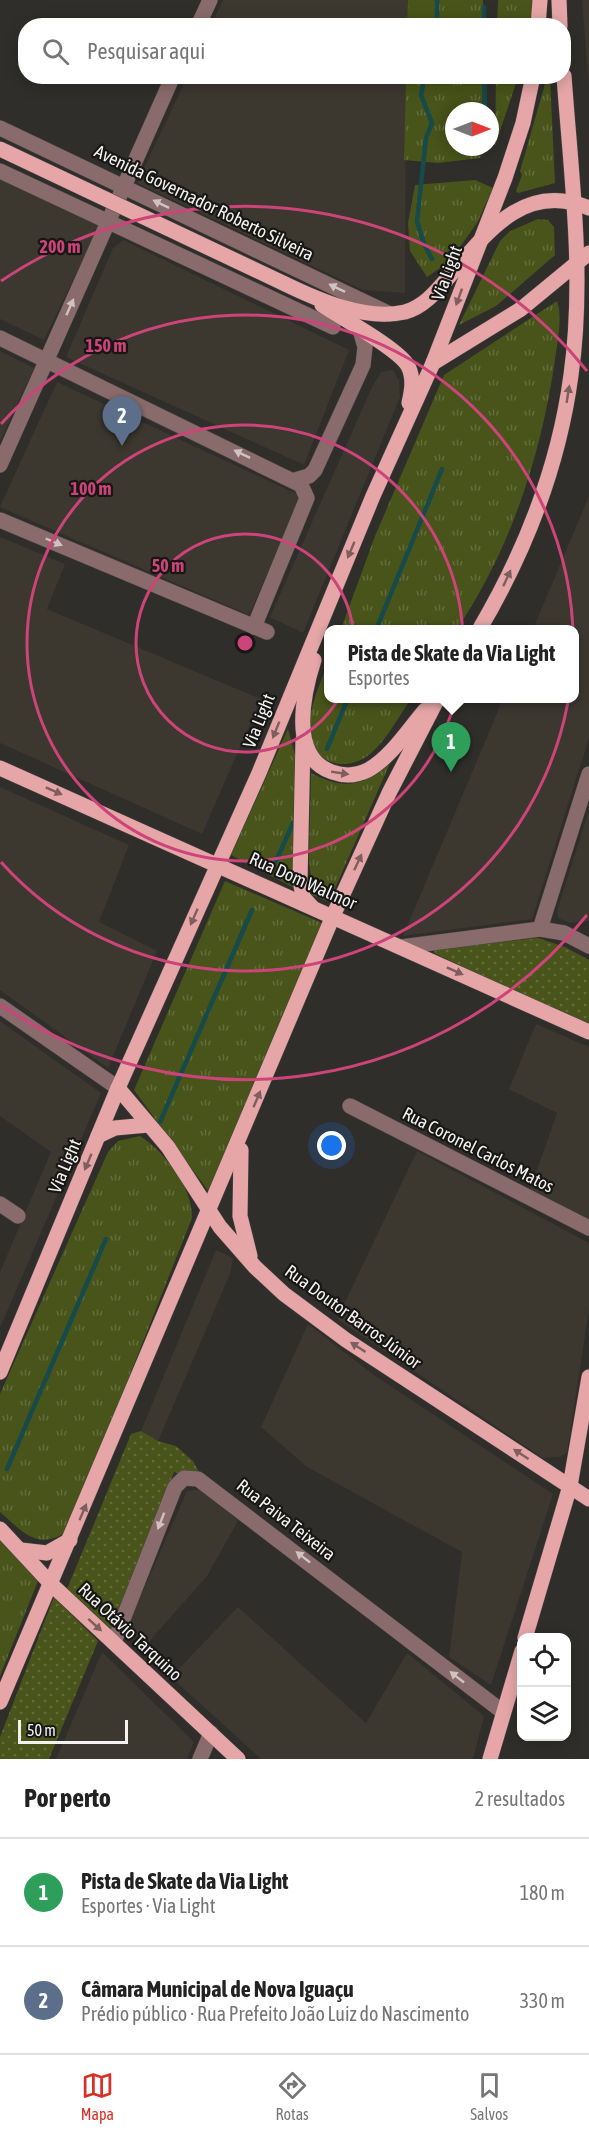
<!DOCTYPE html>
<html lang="pt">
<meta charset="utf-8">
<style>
body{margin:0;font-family:"Asap Condensed",sans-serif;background:#f2f2f2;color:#222}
.controls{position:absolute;right:18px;bottom:18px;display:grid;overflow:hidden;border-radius:12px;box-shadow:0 3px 15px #0003}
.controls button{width:54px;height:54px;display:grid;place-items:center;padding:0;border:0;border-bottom:2px solid #e0e0e0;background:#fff;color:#222;font:30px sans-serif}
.compass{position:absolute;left:445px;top:102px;width:54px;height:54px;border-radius:50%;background:#fff;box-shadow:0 3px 15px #0003;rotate:90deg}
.scale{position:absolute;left:18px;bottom:15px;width:110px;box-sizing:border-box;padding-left:6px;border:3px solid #f3f2f0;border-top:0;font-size:16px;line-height:21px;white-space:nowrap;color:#f3f2f0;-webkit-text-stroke:4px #171715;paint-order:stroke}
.you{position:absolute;left:332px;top:1146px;width:21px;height:21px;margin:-15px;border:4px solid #fff;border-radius:50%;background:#1a73e8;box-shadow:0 0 0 9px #1a73e833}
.badge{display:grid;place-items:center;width:39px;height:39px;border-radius:50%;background:#d93025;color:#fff;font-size:20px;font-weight:700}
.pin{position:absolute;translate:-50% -50px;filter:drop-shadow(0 2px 3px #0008)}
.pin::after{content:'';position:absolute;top:32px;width:21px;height:18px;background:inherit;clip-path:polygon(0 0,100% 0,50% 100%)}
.popup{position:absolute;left:324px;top:625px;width:255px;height:78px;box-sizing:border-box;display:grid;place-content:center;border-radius:12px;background:#fff;filter:drop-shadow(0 2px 4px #0005);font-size:20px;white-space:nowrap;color:#767676}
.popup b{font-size:22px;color:#222}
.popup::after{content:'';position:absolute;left:50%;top:100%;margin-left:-12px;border:12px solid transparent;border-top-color:#fff}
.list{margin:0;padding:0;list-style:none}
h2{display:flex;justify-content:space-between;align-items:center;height:78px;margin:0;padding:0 24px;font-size:26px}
h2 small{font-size:20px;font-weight:400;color:#767676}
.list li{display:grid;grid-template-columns:39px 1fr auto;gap:18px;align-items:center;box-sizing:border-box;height:108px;padding:0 24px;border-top:2px solid #e0e0e0}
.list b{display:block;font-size:22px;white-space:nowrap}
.list p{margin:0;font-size:20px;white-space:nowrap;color:#767676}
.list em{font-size:20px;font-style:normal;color:#767676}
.icon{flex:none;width:33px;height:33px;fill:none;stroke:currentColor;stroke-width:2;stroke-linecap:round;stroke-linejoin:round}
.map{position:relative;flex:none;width:589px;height:1759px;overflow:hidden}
.search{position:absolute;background:#fff;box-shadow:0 3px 15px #0003;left:18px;right:18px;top:18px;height:66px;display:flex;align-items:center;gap:15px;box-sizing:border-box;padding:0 21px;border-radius:24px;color:#767676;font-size:22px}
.sheet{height:294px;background:#fff}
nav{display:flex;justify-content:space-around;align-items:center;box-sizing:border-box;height:84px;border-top:2px solid #e0e0e0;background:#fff;font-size:16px;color:#767676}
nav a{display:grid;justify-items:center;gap:3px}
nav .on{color:#d93025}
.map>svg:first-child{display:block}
</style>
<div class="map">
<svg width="589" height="1759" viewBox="0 0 589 1759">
<defs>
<pattern id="grass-tufts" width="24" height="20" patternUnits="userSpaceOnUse" patternTransform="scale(1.5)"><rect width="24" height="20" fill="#485419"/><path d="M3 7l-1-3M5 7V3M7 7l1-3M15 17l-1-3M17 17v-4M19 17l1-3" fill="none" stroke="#636d3b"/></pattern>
<pattern id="park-dots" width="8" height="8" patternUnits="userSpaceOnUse" patternTransform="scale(1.5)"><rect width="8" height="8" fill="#485419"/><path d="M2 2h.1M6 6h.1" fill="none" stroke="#636d3b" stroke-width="1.8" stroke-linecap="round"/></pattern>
</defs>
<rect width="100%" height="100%" fill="#302e2b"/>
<!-- built -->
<g fill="#3c372f">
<path d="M223 0H408L407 25H211Z"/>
<path d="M582 0H589V87Z"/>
<path d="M187 77H406L405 293 363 290 137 183Z"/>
<path d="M0 177 101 222 44 340 0 319Z"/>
<path d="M123 240 349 350 304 465 66 357 113 248Z"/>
<path d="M0 351 34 368 0 441Z"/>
<path d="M393 370 399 380 400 397 303 633 270 617 372 387 381 372Z"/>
<path d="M57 382 301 496 249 615 0 507Z"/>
<path d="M589 496V738L532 919 403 936 503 699 574 698V630L533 629Z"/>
<path d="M0 537 65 564 47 609 261 699 202 834 0 743Z"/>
<path d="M0 787 129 845 99 922 157 951 108 1068 0 990Z"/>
<path d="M589 810V921L570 923 558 918 557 911Z"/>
<path d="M0 1021 101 1093 0 1328V1272L51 1152 0 1116Z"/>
<path d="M536 1024 589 1047V1219L530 1190 557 1113 509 1089Z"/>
<path d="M417 1151 589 1243V1309L567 1453 559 1457 543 1458 337 1319Z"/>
<path d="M216 1250 233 1258 230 1274 158 1441 141 1431Z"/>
<path d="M308 1324 374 1375 553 1494 491 1685 449 1657 462 1552 307 1467 261 1427Z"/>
<path d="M202 1489 238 1521 207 1576 145 1646 128 1625 187 1491Z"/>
<path d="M238 1607 366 1723 407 1653 484 1716 473 1759H261L171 1677Z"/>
<path d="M102 1652 194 1742 187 1759H56Z"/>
</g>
<!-- grass -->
<g fill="url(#grass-tufts)">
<path d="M408 0H483V25H407Z"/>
<path d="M498 0H533L532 25 497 26Z"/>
<path d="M406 77H483L482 111H454V147H482L480 158 438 163 404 160Z"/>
<path d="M496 77H518L495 146Z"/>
<path d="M547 77H550L555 183 518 193 516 191 522 175 520 171Z"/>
<path d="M475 180 493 188 477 223 450 261 427 277 410 251 408 223 415 185Z"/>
<path d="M538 219 548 220 554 227 555 255 496 306 459 325 500 241 510 231Z"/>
<path d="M557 301C563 318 557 343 555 360 541 455 511 549 457 629H341L375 536 444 375Z"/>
<path d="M328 663V698L411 699C398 717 385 744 366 757 355 764 343 766 331 762 290 747 318 689 328 663Z"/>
<path d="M288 729 295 755 293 836 296 889 231 855Z"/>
<path d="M391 761 329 902 312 895 309 856 311 773C345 791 364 786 391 761Z"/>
<path d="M225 881 322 923 209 1192 134 1090Z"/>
<path d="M140 1136C165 1152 193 1188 192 1218L68 1531C37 1551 24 1533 0 1512V1394L108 1152 118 1141Z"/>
<path d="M0 1539 38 1581 0 1676Z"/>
</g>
<!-- park -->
<g fill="url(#park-dots)">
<path d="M538 938 565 947 589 960V1027L434 953 435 949Z"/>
<path d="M141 1431 158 1441 176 1446 193 1461 203 1479 174 1472 113 1635 65 1594 131 1434Z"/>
<path d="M54 1597 98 1641 49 1759H0V1737Z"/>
</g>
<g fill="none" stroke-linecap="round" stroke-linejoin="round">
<!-- stream -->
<g stroke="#174a4b" stroke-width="4.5">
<path d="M484 7V26"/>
<path d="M437 26V0"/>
<path d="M425 76 421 95 432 123 426 138 417 221 424 244 432 259"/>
<path d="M484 76 485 111"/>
<path d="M376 630 442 469"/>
<path d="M327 749 348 698"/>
<path d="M272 870 293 823"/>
<path d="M160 1122 252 910"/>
<path d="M7 1469 106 1239"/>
</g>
<!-- minor casing -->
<g stroke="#4b4947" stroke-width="16">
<g id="minor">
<path d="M198 26 210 0"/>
<path d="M0 128 390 314"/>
<path d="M0 171 333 327"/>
<path d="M0 338 301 485 307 498 254 627"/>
<path d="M0 465 173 76"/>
<path d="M295 480 309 476 315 470 363 365 365 347 360 330"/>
<path d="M0 520 267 632"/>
<path d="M540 929 589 774"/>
<path d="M401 947 540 929 564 933 589 946"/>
<path d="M0 1006 118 1088"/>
<path d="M350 1106 589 1228"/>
<path d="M0 1204 18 1216"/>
<path d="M114 1642 175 1487 184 1478 198 1479 503 1712"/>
<path d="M200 1759 211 1733"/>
</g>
</g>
<!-- major casing -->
<g stroke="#4b4947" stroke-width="16">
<g id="major">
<path d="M559 0 560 26"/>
<path d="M538 26 540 0"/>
<path d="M283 283C318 300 365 321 405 312 423 307 435 293 447 279 485 235 523 180 589 208"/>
<path d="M322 305C340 317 399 349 408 366 414 378 412 390 409 403"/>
<path d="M433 363 521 309 589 253"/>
<path d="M479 630C525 552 559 465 571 375 585 276 571 175 564 76"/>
<path d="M314 660C304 691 288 757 332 772 343 776 356 776 368 770 391 757 408 730 425 710"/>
<path d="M303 740 300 880 303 897 312 907"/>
<path d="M0 768 589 1032"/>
<path d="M118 1088 168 1147 220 1227 255 1267 284 1294 346 1340 589 1499"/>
<path d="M98 1136 115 1128 148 1125"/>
<path d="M241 1150 240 1216 250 1256"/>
<path d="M0 1372 118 1088 259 773 373 496 433 363 505 178 523 123 533 76"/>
<path d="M0 1529 52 1585 238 1759"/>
<path d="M21 1550 47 1553 70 1540"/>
<path d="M525 1638 570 1486 589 1377"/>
<path d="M0 1702 333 916 389 793 438 698"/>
<path d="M490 1759 522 1651"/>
</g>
</g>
<!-- minor -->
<use href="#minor" stroke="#8a6b6b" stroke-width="15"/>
<!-- major -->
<use href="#major" stroke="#e6a6a7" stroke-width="15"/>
<!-- major-bridge casing -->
<g stroke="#4b4947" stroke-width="16" stroke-linecap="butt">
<path id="major-bridge" d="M0 149 283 283"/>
</g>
<!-- major-bridge -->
<use href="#major-bridge" stroke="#e6a6a7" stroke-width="15"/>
</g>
<!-- one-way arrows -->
<defs><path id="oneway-solid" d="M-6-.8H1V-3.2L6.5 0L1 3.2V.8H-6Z" transform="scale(1.5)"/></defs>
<g fill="#cec3c1">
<use href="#oneway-solid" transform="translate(161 204) rotate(-154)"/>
<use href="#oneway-solid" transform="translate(337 288) rotate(-154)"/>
<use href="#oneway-solid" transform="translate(70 307) rotate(-66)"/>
<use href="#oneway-solid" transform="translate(242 454) rotate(-154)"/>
<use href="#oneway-solid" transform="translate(54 542) rotate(23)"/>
<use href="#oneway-solid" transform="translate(161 1521) rotate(111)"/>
<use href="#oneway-solid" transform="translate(303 1557) rotate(-142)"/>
<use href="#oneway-solid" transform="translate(457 1677) rotate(-142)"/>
</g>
<g fill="#7e5e5e">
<use href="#oneway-solid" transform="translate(459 297) rotate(110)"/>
<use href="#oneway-solid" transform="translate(568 394) rotate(-81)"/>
<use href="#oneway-solid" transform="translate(351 550) rotate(113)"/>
<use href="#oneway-solid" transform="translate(507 578) rotate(-65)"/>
<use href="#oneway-solid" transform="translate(276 730) rotate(112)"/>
<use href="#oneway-solid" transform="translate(340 773) rotate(9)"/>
<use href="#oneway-solid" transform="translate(54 791) rotate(24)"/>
<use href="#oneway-solid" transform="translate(358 862) rotate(-65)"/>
<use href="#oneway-solid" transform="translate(194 917) rotate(114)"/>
<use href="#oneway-solid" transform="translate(455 971) rotate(24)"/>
<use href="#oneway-solid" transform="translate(257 1099) rotate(-67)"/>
<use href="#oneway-solid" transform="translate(88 1162) rotate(113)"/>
<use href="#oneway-solid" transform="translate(358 1347) rotate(-147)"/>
<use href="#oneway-solid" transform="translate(521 1454) rotate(-147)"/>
<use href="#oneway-solid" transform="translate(83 1512) rotate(-67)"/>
<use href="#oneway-solid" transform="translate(95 1625) rotate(42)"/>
</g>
<!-- distance rings -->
<g fill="none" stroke="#cc4479" stroke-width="3">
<circle cx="245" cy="643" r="109"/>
<circle cx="245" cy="643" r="218"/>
<path d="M1 424A328 328 0 1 1 1 862"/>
<path d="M587 915A437 437 0 0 1 1 1005M1 281A437 437 0 0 1 587 371"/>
</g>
<g text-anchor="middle" stroke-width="4.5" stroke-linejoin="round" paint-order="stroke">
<!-- street labels -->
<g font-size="18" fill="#f3f2f0" stroke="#171715">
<text transform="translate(204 203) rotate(26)" y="6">Avenida Governador Roberto Silveira</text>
<text transform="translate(447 273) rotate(-70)" y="6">Via Light</text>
<text transform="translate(259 721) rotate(-68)" y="6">Via Light</text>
<text transform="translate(303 881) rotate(24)" y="6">Rua Dom Walmor</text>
<text transform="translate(478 1150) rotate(27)" y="6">Rua Coronel Carlos Matos</text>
<text transform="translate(65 1166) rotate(-67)" y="6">Via Light</text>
<text transform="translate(353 1317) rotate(36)" y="6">Rua Doutor Barros Júnior</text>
<text transform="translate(286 1520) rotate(38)" y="6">Rua Paiva Teixeira</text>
<text transform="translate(130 1632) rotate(43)" y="6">Rua Otávio Tarquino</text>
</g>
</g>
<circle cx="245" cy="643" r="9" fill="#cc4479" stroke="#171715" stroke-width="3"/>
<g font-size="18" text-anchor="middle" font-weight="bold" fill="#cc4479" stroke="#171715" stroke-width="4.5" stroke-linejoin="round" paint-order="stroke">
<text x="60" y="253">200 m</text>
<text x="106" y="352">150 m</text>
<text x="91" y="495">100 m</text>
<text x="168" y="572">50 m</text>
</g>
</svg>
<div class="controls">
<button><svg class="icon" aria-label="locate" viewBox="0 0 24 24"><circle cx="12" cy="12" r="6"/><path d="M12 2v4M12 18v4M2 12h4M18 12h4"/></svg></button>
<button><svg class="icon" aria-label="layers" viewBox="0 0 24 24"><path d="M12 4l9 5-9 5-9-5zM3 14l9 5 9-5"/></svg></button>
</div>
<svg class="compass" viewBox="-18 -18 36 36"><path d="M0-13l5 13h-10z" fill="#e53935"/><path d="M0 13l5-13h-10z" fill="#767676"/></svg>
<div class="scale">50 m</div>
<div class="you"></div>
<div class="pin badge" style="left:451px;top:772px;background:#2e9e5b">1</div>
<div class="popup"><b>Pista de Skate da Via Light</b>Esportes</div>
<div class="pin badge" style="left:122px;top:446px;background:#5c6f8a">2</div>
<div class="search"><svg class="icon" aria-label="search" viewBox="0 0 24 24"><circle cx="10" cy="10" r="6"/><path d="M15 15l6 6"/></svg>Pesquisar aqui</div>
</div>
<section class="sheet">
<h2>Por perto<small>2 resultados</small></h2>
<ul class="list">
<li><span class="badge" style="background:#2e9e5b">1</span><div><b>Pista de Skate da Via Light</b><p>Esportes · Via Light</p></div><em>180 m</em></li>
<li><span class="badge" style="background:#5c6f8a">2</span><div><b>Câmara Municipal de Nova Iguaçu</b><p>Prédio público · Rua Prefeito João Luiz do Nascimento</p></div><em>330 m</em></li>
</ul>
</section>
<nav>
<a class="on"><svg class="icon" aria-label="map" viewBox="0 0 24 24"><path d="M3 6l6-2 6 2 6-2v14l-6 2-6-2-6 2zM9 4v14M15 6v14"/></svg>Mapa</a>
<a><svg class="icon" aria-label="directions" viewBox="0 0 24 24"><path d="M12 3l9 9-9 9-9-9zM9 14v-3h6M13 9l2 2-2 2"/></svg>Rotas</a>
<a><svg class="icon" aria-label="saved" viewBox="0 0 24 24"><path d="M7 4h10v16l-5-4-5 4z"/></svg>Salvos</a>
</nav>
